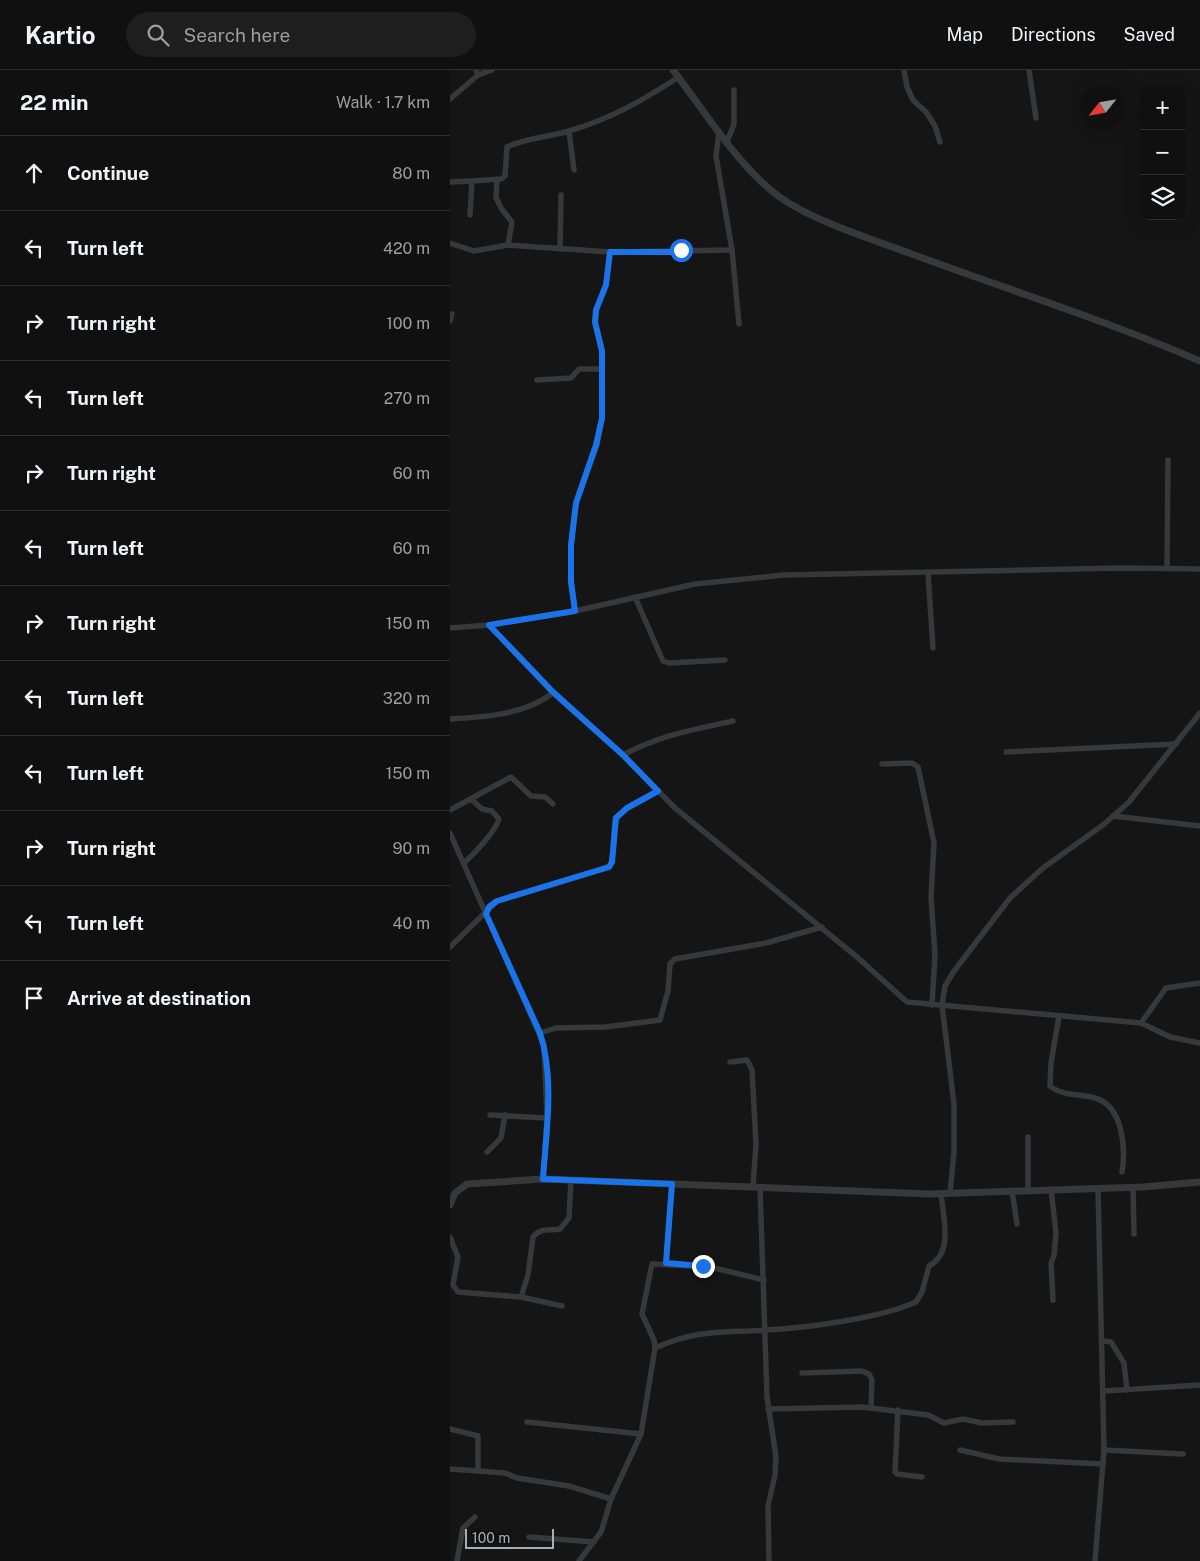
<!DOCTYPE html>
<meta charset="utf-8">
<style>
body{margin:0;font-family:"Public Sans",sans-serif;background:#1e1e1e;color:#f1f3f6}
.controls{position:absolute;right:15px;top:15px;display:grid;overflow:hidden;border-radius:10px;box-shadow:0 5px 20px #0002}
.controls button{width:45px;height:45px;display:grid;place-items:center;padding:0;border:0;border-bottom:1px solid #303030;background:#101010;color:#f1f3f6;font:25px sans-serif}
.compass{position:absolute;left:630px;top:15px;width:45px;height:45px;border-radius:50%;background:#101010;box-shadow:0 5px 20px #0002;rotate:239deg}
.scale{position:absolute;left:15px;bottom:12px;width:89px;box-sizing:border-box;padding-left:5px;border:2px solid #a8aeb5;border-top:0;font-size:14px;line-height:18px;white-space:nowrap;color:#a8aeb5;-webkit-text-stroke:4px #101011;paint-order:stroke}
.stop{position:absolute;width:15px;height:15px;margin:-11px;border:4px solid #1a73e8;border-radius:50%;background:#fff}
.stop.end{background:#1a73e8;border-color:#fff;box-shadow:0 1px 5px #0008}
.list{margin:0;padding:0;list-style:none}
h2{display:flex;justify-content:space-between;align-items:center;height:65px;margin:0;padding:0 20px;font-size:21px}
h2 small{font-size:16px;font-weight:400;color:#9c9d9f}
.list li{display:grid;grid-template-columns:32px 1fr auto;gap:15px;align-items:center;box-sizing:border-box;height:75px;padding:0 20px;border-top:1px solid #303030}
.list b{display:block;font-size:19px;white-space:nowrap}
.list em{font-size:16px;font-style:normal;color:#9c9d9f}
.icon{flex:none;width:28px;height:28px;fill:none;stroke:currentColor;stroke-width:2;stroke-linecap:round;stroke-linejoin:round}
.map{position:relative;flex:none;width:750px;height:1491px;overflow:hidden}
header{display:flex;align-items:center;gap:30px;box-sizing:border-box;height:70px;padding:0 25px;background:#101010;border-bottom:1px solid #303030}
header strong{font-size:24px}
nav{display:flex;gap:28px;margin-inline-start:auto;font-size:18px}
.search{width:350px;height:45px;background:#1e1e1e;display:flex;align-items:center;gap:12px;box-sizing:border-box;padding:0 18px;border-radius:28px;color:#9c9d9f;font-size:19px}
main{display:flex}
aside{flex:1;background:#101010}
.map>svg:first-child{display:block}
</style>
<header>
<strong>Kartio</strong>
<div class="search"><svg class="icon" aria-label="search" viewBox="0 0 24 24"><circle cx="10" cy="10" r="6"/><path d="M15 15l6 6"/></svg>Search here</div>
<nav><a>Map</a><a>Directions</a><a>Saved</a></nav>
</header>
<main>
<aside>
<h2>22 min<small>Walk · 1.7 km</small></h2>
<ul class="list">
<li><svg class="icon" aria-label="ahead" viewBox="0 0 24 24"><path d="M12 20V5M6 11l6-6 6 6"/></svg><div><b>Continue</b></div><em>80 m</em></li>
<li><svg class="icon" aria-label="left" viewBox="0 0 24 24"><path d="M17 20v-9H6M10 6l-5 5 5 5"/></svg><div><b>Turn left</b></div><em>420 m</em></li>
<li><svg class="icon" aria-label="right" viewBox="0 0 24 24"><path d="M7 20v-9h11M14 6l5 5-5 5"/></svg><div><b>Turn right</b></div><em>100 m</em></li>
<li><svg class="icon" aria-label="left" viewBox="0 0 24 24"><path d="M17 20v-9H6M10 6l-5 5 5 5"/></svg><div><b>Turn left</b></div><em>270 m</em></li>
<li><svg class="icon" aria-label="right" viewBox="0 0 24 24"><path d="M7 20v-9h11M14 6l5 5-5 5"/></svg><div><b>Turn right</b></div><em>60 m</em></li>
<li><svg class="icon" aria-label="left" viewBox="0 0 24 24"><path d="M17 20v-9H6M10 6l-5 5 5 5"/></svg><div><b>Turn left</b></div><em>60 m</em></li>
<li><svg class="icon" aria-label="right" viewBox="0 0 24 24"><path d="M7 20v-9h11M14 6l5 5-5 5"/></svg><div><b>Turn right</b></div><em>150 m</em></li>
<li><svg class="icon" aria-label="left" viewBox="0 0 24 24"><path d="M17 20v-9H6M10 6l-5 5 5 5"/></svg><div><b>Turn left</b></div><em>320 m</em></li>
<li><svg class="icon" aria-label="left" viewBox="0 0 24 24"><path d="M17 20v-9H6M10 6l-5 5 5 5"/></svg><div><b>Turn left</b></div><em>150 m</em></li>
<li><svg class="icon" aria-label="right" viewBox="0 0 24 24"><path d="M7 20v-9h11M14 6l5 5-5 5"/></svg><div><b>Turn right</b></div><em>90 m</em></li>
<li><svg class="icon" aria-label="left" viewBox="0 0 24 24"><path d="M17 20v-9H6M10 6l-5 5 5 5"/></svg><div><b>Turn left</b></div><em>40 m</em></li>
<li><svg class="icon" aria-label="arrive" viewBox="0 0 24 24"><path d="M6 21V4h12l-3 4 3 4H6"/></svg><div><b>Arrive at destination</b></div></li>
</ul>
</aside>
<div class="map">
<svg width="750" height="1491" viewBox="0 0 750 1491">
<rect width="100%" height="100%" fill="#151516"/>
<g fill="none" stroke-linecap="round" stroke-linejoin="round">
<!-- minor -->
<g stroke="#36383a" stroke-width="5.5">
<path d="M26 0 28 5 42 0"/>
<path d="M454 0 457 17 463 30 476 42 485 56 490 72"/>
<path d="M579 0 586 48"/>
<path d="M0 29 28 5"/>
<path d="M119 61 124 100"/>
<path d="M277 72 284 54V20"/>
<path d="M47 111 46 127 51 138 62 152 58 175"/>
<path d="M0 112 22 111"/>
<path d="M20 145 22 111 51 109 55 106 57 77C75 68 99 67 119 61 163 48 191 31 229 7"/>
<path d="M0 173 24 181 58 175 160 182"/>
<path d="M110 179 111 125"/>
<path d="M282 180 289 254"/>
<path d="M0 251 2 244"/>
<path d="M87 310 121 308 129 299H152"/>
<path d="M717 498 718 390"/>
<path d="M478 503 483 578"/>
<path d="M185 527 213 591 219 593 275 590"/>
<path d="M125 541 121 512V475L126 433 147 375 152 348V281L145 252 146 240 156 215 160 182 282 180 266 86 269 61"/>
<path d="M39 555 103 623 173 685 225 738 407 887 457 932 691 953 720 967 750 973"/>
<path d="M0 558 39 555 125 541 245 514 333 505 671 498 750 499"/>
<path d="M0 649C35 647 74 645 103 623"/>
<path d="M556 682 726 674"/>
<path d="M173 685C210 665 242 660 283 651"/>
<path d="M432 694 462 693 468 697 484 773 481 827 485 885 482 935"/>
<path d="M0 740 61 707 81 726 95 727 103 734"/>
<path d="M663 746 750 756"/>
<path d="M0 763 94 975 97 1048 93 1109"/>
<path d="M14 793C24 784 45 762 49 749L42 741 32 739 21 729"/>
<path d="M0 877 47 831 159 797 162 792 165 748 177 738 208 721"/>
<path d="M609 946 601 993 600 1016C612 1026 630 1024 645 1028 673 1036 676 1078 672 1102"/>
<path d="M691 953 716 918 750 913"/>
<path d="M90 963 106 958 156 957 210 950 218 921 220 894 225 889 316 873 372 857"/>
<path d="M280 992 297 990 302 1000 306 1074 303 1116"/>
<path d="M40 1045 97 1048"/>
<path d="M37 1082 51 1068 55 1045"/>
<path d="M310 1117 317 1327 326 1387 325 1405 318 1436 319 1491"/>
<path d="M683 1117 684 1164"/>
<path d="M601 1119 606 1163 604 1186 601 1193 603 1230"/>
<path d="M578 1120V1067"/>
<path d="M562 1121 567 1154"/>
<path d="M500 1123 504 1082V1034L492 935 495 916 504 901 560 828 593 798 653 755 679 732 750 643"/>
<path d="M0 1167 8 1187 3 1215 8 1222 71 1227 112 1236"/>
<path d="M216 1193 222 1114"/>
<path d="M71 1227 78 1205 83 1167C90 1157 100 1161 110 1159L119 1148 121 1110"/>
<path d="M653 1271 661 1272 674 1293 677 1320"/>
<path d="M205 1278C247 1259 273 1263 316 1260 356 1258 431 1248 466 1232L472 1222 479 1196C504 1183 493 1147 491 1123"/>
<path d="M352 1303 412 1301 419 1304 422 1310 421 1337"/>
<path d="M654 1321 750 1315"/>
<path d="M318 1339 412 1337 478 1345 494 1353 513 1349 532 1353 563 1352"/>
<path d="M448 1340 445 1402 447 1404 472 1407"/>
<path d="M77 1352 191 1364"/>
<path d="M0 1359 28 1366V1400"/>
<path d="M510 1380 549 1389 653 1394"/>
<path d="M654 1380 733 1384"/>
<path d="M0 1399 55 1403 67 1408 119 1416 161 1429"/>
<path d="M79 1467 144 1472"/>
<path d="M7 1491 13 1458 25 1447"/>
<path d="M129 1491 151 1462 161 1429 191 1364 205 1278 204 1270 192 1244 202 1194 260 1197 314 1210"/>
<path d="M645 1491 654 1380 648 1118"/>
</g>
<!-- tertiary -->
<g stroke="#36383a" stroke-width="7">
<path d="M223 0C253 39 288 96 327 125 358 149 421 169 459 183 556 219 655 250 750 291"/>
<path d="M0 1135 5 1123 17 1114 93 1109 480 1124 693 1117 750 1112"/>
</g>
</g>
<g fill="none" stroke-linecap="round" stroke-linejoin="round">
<!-- route -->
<path stroke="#1a73e8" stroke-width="6" d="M231 180 220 182H160L156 215 146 240 145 252 152 281V348L146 375 126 433 121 475V512L125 541 39 555 103 622 173 685 208 721 177 738 166 748 162 792 159 797 47 831 39 837 36 844 90 963C105 1009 96 1062 93 1109L222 1114 216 1193 253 1196"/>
</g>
</svg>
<div class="controls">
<button>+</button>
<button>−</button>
<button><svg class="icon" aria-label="layers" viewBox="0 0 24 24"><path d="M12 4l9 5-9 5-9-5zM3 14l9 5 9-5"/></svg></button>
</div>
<svg class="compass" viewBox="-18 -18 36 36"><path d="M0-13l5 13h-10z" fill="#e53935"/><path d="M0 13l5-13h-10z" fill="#9c9d9f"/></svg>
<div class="scale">100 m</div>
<div class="stop" style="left:231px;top:180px"></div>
<div class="stop end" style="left:253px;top:1196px"></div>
</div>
</main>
